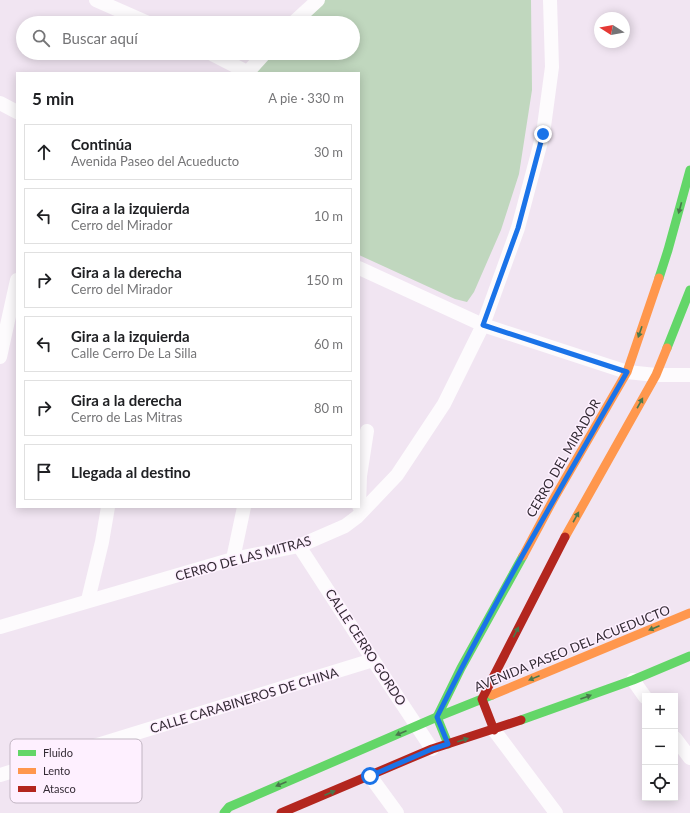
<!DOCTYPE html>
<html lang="es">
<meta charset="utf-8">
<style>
body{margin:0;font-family:Lato,sans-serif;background:#f2f2f2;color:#202124}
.controls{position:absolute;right:12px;bottom:12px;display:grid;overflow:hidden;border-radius:0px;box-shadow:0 2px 10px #0003}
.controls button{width:36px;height:36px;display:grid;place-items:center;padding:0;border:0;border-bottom:1px solid #e0e0e0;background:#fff;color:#202124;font:20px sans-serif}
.compass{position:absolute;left:594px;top:12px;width:36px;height:36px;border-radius:50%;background:#fff;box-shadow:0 2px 10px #0003;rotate:281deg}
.stop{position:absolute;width:12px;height:12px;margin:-9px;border:3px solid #1a73e8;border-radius:50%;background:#fff}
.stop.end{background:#1a73e8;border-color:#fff;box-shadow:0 1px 4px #0008}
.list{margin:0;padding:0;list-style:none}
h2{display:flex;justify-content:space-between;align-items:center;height:52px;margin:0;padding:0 16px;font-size:17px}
h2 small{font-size:13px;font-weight:400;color:#757577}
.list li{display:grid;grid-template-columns:26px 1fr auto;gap:12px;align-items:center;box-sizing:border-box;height:56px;margin:0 8px 8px;padding:0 8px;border:1px solid #e0e0e0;border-radius:0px}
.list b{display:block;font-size:15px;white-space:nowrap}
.list p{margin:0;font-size:13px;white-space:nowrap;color:#757577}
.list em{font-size:13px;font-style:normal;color:#757577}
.icon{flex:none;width:22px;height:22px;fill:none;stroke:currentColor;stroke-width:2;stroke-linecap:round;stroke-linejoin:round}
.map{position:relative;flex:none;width:690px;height:813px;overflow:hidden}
.search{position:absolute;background:#fff;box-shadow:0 2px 10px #0003;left:16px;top:16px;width:344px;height:44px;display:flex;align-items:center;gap:10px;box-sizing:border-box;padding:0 14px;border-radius:22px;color:#757577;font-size:15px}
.panel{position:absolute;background:#fff;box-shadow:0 2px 10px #0003;left:16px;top:72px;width:344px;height:436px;border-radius:0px}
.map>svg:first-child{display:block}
</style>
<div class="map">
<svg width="690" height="813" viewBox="0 0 690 813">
<rect width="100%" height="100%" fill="#f1e5f2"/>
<!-- green -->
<path fill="#c0d7be" d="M325 0H531L532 90 519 174 501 230 474 292 467 302 455 299 359 255V73H252L272 53H353V23H301Z"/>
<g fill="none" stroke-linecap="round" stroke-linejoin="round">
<!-- street -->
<g stroke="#fdfbfd" stroke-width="14">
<path d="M96 0 148 23"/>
<path d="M293 23 318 0"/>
<path d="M210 53 247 72"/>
<path d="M247 73 265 53"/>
<path d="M0 103 17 112"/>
<path d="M359 268 483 325 627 372 656 375H690"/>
<path d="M0 357 17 280"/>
<path d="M359 506 360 476 367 431"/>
<path d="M299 546 373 660 432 749"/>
<path d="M233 559 244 507"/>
<path d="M88 600 102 542 108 507"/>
<path d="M0 627 233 559 299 546 345 526 357 517 397 475 444 404 483 325 518 228 543 134 552 67 550 0"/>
<path d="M633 680 645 697"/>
<path d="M494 730 556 813"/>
<path d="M675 738 690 758"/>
<path d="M0 775 373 660"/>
<path d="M370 776 397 813"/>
</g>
<!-- fast -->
<g stroke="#63d668" stroke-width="9">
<path d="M659 278 668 250 690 170"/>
<path d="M667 348 690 290"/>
<path d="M521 720 633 680 690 656"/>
<path d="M448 744 437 717 461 668 523 556"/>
<path d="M224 813 229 807 437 717 492 695"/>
</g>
<!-- slow -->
<g stroke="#ff974d" stroke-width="9">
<path d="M565 537 656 375 667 348"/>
<path d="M523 556 553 500 627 372 659 278"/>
<path d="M492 695 690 613"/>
</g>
<!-- jam -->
<g stroke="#b3261e" stroke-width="9">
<path d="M494 730 482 699 565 537"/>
<path d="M281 813 432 749 521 720"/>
</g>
</g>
<!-- one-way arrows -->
<defs><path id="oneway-solid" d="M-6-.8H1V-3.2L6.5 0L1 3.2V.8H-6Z"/></defs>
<g fill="#49784c">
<use href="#oneway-solid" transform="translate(680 208) rotate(105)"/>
<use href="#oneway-solid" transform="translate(640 332) rotate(109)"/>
<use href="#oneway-solid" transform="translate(640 403) rotate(-61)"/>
<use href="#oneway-solid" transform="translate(576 517) rotate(-61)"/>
<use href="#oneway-solid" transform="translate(654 628) rotate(157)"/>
<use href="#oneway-solid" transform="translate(516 632) rotate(-63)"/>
<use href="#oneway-solid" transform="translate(534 678) rotate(158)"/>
<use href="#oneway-solid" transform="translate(586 697) rotate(-20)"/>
<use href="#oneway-solid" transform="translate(401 733) rotate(157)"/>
<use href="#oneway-solid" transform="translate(463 740) rotate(-17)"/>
<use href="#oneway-solid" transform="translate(281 784) rotate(157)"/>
<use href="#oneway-solid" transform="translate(330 793) rotate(-23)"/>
</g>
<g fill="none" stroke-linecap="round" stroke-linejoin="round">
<!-- route -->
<path stroke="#1a73e8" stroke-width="5" d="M370 776 432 749 448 744 437 717C495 599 562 486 627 372L483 325 518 228 543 134"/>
</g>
<g text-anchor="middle" stroke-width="3" stroke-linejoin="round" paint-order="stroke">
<!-- street labels -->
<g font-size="13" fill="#342b35" stroke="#fef0ff">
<text transform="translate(563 458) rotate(-60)" y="5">CERRO DEL MIRADOR</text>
<text transform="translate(243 558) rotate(-15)" y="5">CERRO DE LAS MITRAS</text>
<text transform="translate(366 647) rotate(57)" y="5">CALLE CERRO GORDO</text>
<text transform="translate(572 648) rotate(-22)" y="5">AVENIDA PASEO DEL ACUEDUCTO</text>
<text transform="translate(244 700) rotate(-17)" y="5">CALLE CARABINEROS DE CHINA</text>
</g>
</g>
<!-- legend -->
<rect x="10" y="739" width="132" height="64" rx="6" fill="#fef0ff" stroke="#c1b5c2" stroke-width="1"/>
<rect x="18" y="750" width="18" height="6" fill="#63d668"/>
<rect x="18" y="768" width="18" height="6" fill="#ff974d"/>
<rect x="18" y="786" width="18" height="6" fill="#b3261e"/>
<g font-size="11" fill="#342b35">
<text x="43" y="757">Fluido</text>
<text x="43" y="775">Lento</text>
<text x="43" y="793">Atasco</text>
</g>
</svg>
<div class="controls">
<button>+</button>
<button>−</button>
<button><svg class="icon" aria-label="locate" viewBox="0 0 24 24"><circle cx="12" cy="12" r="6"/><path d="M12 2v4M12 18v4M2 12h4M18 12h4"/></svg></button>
</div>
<svg class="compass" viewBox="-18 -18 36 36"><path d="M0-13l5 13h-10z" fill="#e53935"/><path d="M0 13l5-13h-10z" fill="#757577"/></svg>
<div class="stop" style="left:370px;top:776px"></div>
<div class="stop end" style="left:543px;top:134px"></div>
<div class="search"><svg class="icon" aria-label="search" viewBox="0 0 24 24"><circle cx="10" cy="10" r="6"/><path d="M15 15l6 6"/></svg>Buscar aquí</div>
<section class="panel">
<h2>5 min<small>A pie · 330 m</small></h2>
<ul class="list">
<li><svg class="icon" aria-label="ahead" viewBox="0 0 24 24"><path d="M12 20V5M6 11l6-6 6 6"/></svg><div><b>Continúa</b><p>Avenida Paseo del Acueducto</p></div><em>30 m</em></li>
<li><svg class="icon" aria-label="left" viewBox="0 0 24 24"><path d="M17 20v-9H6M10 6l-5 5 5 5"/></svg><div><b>Gira a la izquierda</b><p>Cerro del Mirador</p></div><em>10 m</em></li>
<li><svg class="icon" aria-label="right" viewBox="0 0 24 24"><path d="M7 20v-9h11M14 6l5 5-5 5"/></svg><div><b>Gira a la derecha</b><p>Cerro del Mirador</p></div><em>150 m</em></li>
<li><svg class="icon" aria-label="left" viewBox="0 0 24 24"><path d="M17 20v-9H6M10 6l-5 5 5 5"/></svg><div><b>Gira a la izquierda</b><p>Calle Cerro De La Silla</p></div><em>60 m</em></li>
<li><svg class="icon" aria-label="right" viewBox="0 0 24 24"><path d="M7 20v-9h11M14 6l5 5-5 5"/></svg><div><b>Gira a la derecha</b><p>Cerro de Las Mitras</p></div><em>80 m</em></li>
<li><svg class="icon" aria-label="arrive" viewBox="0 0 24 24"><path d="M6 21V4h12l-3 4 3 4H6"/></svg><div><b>Llegada al destino</b></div></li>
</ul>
</section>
</div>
